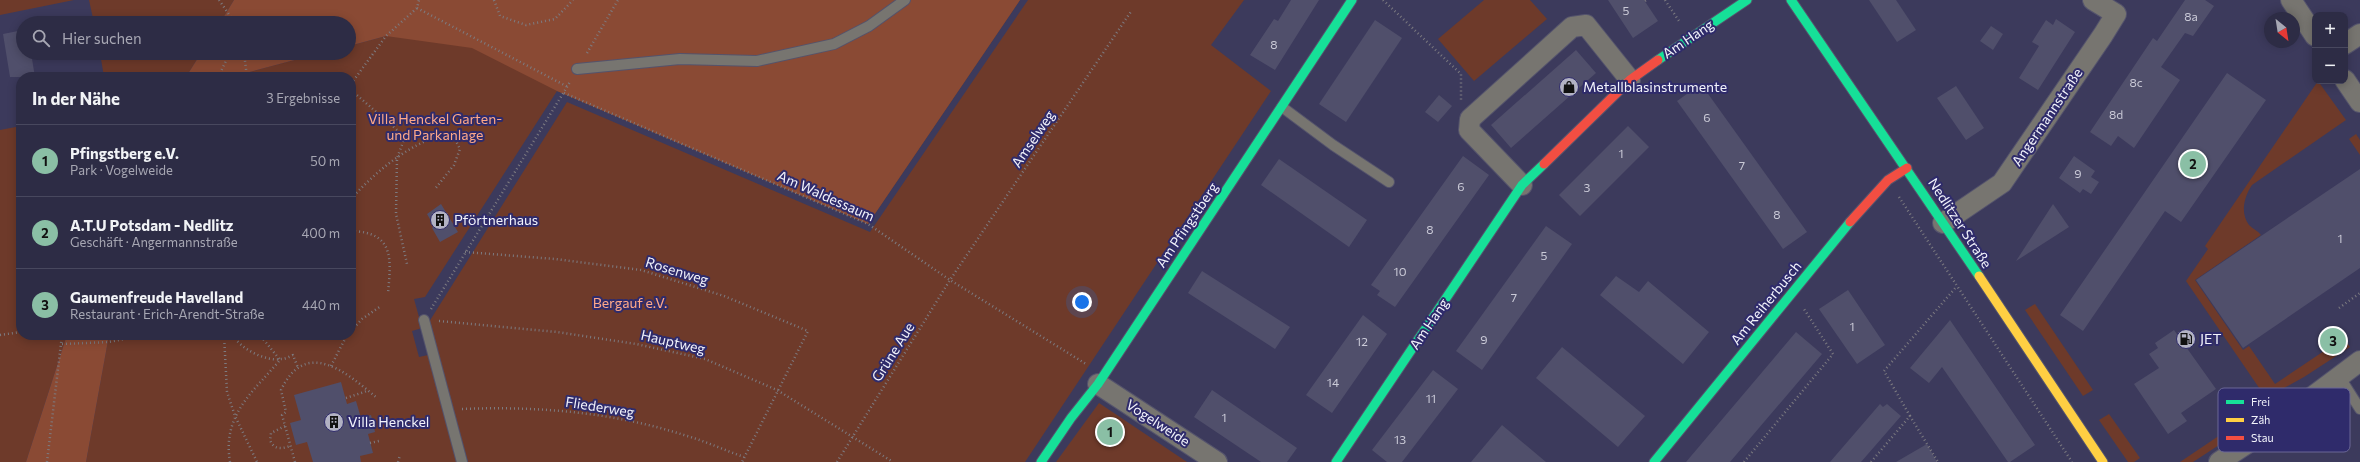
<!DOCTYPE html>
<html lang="de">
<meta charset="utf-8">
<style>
body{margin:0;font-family:Commissioner,sans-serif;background:#393850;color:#f1f3f6}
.controls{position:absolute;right:12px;top:12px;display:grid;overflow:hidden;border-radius:8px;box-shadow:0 2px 10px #0003}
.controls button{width:36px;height:36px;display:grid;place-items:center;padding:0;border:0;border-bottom:1px solid #48485e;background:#2d2c45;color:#f1f3f6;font:20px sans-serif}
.compass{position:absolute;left:2264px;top:12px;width:36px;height:36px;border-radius:50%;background:#2d2c45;box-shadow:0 2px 10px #0003;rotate:150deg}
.you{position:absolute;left:1082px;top:302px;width:14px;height:14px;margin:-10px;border:3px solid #fff;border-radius:50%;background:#1a73e8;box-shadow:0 0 0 6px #1a73e833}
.badge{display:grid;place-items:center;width:26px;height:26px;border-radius:50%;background:#8abfa5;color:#111;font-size:13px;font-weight:700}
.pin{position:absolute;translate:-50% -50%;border:2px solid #fff;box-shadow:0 1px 4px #0006}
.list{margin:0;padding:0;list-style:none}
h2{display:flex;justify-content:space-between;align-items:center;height:52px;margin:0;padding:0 16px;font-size:17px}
h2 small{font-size:13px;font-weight:400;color:#a7a7b3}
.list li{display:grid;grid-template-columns:26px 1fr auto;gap:12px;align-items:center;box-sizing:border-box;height:72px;padding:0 16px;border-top:1px solid #48485e}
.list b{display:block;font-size:15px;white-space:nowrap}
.list p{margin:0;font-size:13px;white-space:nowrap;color:#a7a7b3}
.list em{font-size:13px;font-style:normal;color:#a7a7b3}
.icon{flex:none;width:22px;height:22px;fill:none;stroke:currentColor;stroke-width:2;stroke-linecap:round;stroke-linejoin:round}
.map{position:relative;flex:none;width:2360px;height:462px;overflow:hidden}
.search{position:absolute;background:#2d2c45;box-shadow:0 2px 10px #0003;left:16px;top:16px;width:340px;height:44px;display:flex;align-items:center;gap:10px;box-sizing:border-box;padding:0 14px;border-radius:22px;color:#a7a7b3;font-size:15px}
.panel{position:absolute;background:#2d2c45;box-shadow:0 2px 10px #0003;left:16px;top:72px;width:340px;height:268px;border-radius:16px}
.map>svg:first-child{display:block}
</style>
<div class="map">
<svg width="2360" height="462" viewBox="0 0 2360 462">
<rect width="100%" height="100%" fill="#3c3a5c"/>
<!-- green -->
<g fill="#6e3a2a">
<path d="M0 0H74L0 15Z"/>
<path d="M89 0H234L220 23H94Z"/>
<path d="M390 0H1020L868 224 557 91 425 297 414 299 422 328 412 331 419 357 428 355 457 462H86L109 335H351V77H244L246 73 321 53H349V46L386 36Z"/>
<path d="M1028 0H1244L1211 45 1271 91 1025 462H468L429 322 567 102 870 232Z"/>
<path d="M1484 0H1530L1547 19 1474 81 1438 39Z"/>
<path d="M100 53H201L186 77H104Z"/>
<path d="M2318 81 2346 120 2252 185C2244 197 2240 213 2249 225 2253 229 2258 231 2261 235L2195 280 2243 350 2249 346 2275 384 2330 347 2331 349 2345 340 2350 347 2304 377 2266 398 2186 281 2208 249 2205 246Z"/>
<path d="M21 126V335H67L26 462H0V130Z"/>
<path d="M2356 134 2360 140V155L2349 139Z"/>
<path d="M2035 304 2093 390 2083 396 2025 310Z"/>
<path d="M1099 403 1187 462H1056Z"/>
<path d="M2109 414 2140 458 2134 462H2128L2099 420Z"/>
<path d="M2238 423 2242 430 2193 462H2180Z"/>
</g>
<!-- forest -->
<g fill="#8a4a34">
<path d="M234 0H1020L868 224 557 91 472 48 386 36 349 46V23H220Z"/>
<path d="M201 53H321L246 73 244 77H186Z"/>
<path d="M67 335H109L86 462H26Z"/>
</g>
<!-- building -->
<g fill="#504f6b">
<path d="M1291 0H1319L1275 70 1250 55 1274 19 1278 21Z"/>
<path d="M1608 0H1644L1658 21 1633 38Z"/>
<path d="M1869 0H1896L1916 30 1897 42Z"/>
<path d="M2185 0H2205L2214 6 2193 36 2185 33 2161 67 2180 80 2134 148 2118 136 2111 146 2090 132 2153 38 2157 41Z"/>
<path d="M2056 19 2075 32 2038 90 2019 78 2039 46 2032 42 2046 20 2053 25Z"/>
<path d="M1375 20 1402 38 1346 122 1319 104Z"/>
<path d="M1991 26 2003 34 1993 50 1980 41Z"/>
<path d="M23 30V53H31L35 77H10L3 34Z"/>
<path d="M1576 50 1596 73 1511 148 1491 125Z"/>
<path d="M2227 73 2266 100 2181 222 2165 211 2083 331 2060 315Z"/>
<path d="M1701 84 1807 232 1783 249 1677 101Z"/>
<path d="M1956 86 1984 128 1966 140 1937 98Z"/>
<path d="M1439 95 1452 106 1438 122 1425 112Z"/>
<path d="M1628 126 1649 147 1580 216 1559 195Z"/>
<path d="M1463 156 1489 175 1395 307 1377 295 1380 291 1371 285Z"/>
<path d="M2074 156 2095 171 2091 177 2099 182 2091 194 2083 189 2080 193 2059 178Z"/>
<path d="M1279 159 1367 220 1349 247 1261 185Z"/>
<path d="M2360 169V268L2243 348 2196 280Z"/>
<path d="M441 204 458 232 440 242 432 228 434 226 427 214Z"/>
<path d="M2053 204 2069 227 2016 261Z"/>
<path d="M1546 226 1572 244 1482 370 1456 351Z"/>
<path d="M1202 271 1290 327 1275 349 1188 293Z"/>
<path d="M1616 276 1639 292 1648 281 1709 332 1683 364 1600 295Z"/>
<path d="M1848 290 1885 345 1857 364 1819 309Z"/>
<path d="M1363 315 1387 334 1332 413 1306 395Z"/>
<path d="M1950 320 2035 445 2010 462H2008L1942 367 1929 383 1910 368Z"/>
<path d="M2174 330 2216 389 2181 413 2187 421 2168 434 2134 384 2159 368 2149 354 2158 348 2155 343Z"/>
<path d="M1796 332 1822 354 1730 462H1686Z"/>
<path d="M1562 347 1645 416 1618 447 1536 378Z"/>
<path d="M1433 370 1458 389 1402 462H1387L1372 450Z"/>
<path d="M341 382 347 404 356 401 361 418 371 415 375 432 368 434 373 453 360 456 361 462H313L307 442 296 445 290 423 301 420 294 395Z"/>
<path d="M1212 390 1297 448 1287 462H1261L1194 417Z"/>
<path d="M1880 404 1883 407 1887 404 1901 416 1861 462H1830Z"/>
<path d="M1502 425 1546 462H1471Z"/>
<path d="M1927 444 1937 462H1896Z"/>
</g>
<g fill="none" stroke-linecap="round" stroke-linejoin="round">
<!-- lane casing -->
<g stroke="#54536c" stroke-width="12">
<g id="lane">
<path d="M577 69 680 59 757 61 834 44 869 26 905 0"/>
<path d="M1282 107 1333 145 1389 182"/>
<path d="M424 320 462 462"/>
<path d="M2339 376 2360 409"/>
</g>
</g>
<!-- street casing -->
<g stroke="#54536c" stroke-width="22">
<g id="street">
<path d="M2291 0 2315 36"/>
<path d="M2345 44 2360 34"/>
<path d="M2345 80 2360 102"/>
<path d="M1522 185 1469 130 1470 119 1572 27 1586 25 1630 80"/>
<path d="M1943 223 2002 183 2103 35 2116 14 2093 0"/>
<path d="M1098 384 1217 462"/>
<path d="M2219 462 2272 427 2360 361"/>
</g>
</g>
<!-- fast casing -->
<g stroke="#54536c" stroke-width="11">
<g id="fast">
<path d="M1791 0 1979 276"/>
<path d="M1658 60 1747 0"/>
<path d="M1041 462 1071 418 1098 384 1352 0"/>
<path d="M1336 462 1522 185 1544 164"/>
<path d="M1654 462 1850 222"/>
</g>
</g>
<!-- slow casing -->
<g stroke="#54536c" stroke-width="11">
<path id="slow" d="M1979 276 2103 462"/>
</g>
<!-- jam casing -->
<g stroke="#54536c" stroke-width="11">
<g id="jam">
<path d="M1544 164 1630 80 1658 60"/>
<path d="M1850 222 1888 180 1907 168"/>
</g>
</g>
<!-- path -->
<g stroke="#7d7b80" stroke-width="2.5" stroke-dasharray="1 3" stroke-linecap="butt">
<path d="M219 0 235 23"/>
<path d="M494 0 500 16 526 25 555 19 573 0"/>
<path d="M1383 0 1461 74V102"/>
<path d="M1665 0 1679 21"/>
<path d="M1645 1 1646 0"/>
<path d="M417 8 568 87"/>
<path d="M244 53 247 77"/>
<path d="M587 53 618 0"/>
<path d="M218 77 230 53"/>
<path d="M351 84 386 36 417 8 419 0"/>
<path d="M351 90 405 137 397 158 396 214 407 264"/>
<path d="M564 93 868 224 950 280 1086 364"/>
<path d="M1899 197 2072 462"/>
<path d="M351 199C377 170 408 145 446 133L455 139 460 149 454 165 435 189"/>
<path d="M351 231C395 232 391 260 388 293"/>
<path d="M465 252 555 259 641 270 724 296 808 331 742 462"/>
<path d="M2339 308 2360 293"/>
<path d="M431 309 570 82"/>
<path d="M439 321 557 332 636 344 705 359 777 390 893 462"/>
<path d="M351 331 362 319 381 306"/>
<path d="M0 335 21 332"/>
<path d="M224 335 227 392 235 416 257 462"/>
<path d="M233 335C239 348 266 362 281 359 285 359 289 357 293 355L298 368"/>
<path d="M62 344 108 342 147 335"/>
<path d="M331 366 347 335"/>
<path d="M346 398 367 391"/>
<path d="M462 409C537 406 612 412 684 435 705 441 724 450 744 457"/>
<path d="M1910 416 1884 371 1957 286"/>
<path d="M285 426 271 433 270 440C274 450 282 449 290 446"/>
<path d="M370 443 379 441"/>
<path d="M47 462 62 335"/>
<path d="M230 462C222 415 253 392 280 360L260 335"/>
<path d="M295 462 282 415 286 412 281 390C306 337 347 373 377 398"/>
<path d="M398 462 400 455"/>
<path d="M837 462 950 280 1132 10"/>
<path d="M1744 462 1833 354 1804 309"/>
<path d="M1871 462 1910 416 1938 462"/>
</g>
<!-- lane -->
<use href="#lane" stroke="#777570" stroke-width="10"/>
<!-- street -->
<use href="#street" stroke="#777570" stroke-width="20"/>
<!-- fast -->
<use href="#fast" stroke="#16e098" stroke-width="9"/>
<!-- slow -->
<use href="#slow" stroke="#ffcf43" stroke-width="9"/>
<!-- jam -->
<use href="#jam" stroke="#f24e42" stroke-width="9"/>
</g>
<!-- icons -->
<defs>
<g id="shop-disc" transform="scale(1)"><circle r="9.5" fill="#b2b2c3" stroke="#2f2b6b"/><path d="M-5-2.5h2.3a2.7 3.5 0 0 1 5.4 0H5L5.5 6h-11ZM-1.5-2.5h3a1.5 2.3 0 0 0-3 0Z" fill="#111"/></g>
<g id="building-disc" transform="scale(1)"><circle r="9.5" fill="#b2b2c3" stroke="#2f2b6b"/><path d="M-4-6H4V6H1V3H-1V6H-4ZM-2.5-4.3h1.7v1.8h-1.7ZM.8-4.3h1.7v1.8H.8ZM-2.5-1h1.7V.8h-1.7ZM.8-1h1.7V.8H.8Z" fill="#111"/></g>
<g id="fuel-disc" transform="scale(1)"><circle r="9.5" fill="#b2b2c3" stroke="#2f2b6b"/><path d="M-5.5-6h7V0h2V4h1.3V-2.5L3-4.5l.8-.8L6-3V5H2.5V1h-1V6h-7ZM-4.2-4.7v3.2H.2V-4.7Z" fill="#111"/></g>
</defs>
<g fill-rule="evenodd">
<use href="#shop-disc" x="1569" y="87"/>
<use href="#building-disc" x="440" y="220"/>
<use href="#fuel-disc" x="2186" y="339"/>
<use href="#building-disc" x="334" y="422"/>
</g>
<g text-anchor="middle" stroke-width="4" stroke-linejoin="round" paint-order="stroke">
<!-- number labels -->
<g font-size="12" fill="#cacad7">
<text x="1626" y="15">5</text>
<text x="2191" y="21">8a</text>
<text x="1274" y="49">8</text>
<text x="2136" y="87">8c</text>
<text x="2116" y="119">8d</text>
<text x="1707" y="122">6</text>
<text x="1621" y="158">1</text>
<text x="1742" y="170">7</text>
<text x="2078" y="178">9</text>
<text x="1461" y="191">6</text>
<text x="1587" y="192">3</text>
<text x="1777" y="219">8</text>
<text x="1430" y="234">8</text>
<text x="2340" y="243">1</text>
<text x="1544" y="260">5</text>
<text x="1400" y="276">10</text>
<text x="1514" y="302">7</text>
<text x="1852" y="331">1</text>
<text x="1484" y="344">9</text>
<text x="1362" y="346">12</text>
<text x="1333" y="387">14</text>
<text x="1431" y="403">11</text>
<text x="1224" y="422">1</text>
<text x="1400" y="444">13</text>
</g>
<!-- street labels -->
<g font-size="14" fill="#f2f3fb" stroke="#2f2b6b">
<text transform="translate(1688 39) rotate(-34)" y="5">Am Hang</text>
<text transform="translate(2047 117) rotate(-56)" y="5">Angermannstraße</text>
<text transform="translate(1033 139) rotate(-56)" y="5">Amselweg</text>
<text transform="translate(826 196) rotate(24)" y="5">Am Waldessaum</text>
<text transform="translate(1960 223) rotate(57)" y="5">Nedlitzer Straße</text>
<text transform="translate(1187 225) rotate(-56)" y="5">Am Pfingstberg</text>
<text transform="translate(677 271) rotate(17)" y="5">Rosenweg</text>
<text transform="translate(1766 303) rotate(-51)" y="5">Am Reiherbusch</text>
<text transform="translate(1429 324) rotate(-56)" y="5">Am Hang</text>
<text transform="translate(673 342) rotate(13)" y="5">Hauptweg</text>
<text transform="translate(893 352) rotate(-58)" y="5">Grüne Aue</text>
<text transform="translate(600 407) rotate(9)" y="5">Fliederweg</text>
<text transform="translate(1158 423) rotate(33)" y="5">Vogelweide</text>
</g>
<!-- poi labels -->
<g font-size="14" fill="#f2f3fb" stroke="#2f2b6b" text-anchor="start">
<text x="1583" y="92">Metallblasinstrumente</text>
<text x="454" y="225">Pförtnerhaus</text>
<text x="2200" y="344">JET</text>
<text x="348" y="427">Villa Henckel</text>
</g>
<!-- park labels -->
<g font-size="14" fill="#ffa988" stroke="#2f2b6b">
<text x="435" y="124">Villa Henckel Garten-<tspan x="435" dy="16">und Parkanlage</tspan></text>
<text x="630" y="308">Bergauf e.V.</text>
</g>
</g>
<!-- legend -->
<rect x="2218" y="388" width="132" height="64" rx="6" fill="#2f2b6b" stroke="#6a6796" stroke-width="1"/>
<rect x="2226" y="400" width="18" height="4" fill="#16e098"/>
<rect x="2226" y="418" width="18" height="4" fill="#ffcf43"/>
<rect x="2226" y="436" width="18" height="4" fill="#f24e42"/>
<g font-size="11" fill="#f2f3fb">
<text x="2251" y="406">Frei</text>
<text x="2251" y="424">Zäh</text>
<text x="2251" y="442">Stau</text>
</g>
</svg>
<div class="controls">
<button>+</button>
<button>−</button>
</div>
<svg class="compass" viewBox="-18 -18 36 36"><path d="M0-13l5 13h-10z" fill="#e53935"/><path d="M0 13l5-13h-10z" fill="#a7a7b3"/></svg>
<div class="you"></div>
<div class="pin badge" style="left:1110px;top:432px">1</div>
<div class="pin badge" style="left:2193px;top:164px">2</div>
<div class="pin badge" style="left:2333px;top:341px">3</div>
<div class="search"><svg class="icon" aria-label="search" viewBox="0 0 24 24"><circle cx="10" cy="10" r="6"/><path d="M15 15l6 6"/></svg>Hier suchen</div>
<section class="panel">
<h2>In der Nähe<small>3 Ergebnisse</small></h2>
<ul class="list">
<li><span class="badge">1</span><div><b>Pfingstberg e.V.</b><p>Park · Vogelweide</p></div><em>50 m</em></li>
<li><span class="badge">2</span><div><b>A.T.U Potsdam - Nedlitz</b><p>Geschäft · Angermannstraße</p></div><em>400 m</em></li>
<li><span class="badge">3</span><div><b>Gaumenfreude Havelland</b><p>Restaurant · Erich-Arendt-Straße</p></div><em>440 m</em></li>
</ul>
</section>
</div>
